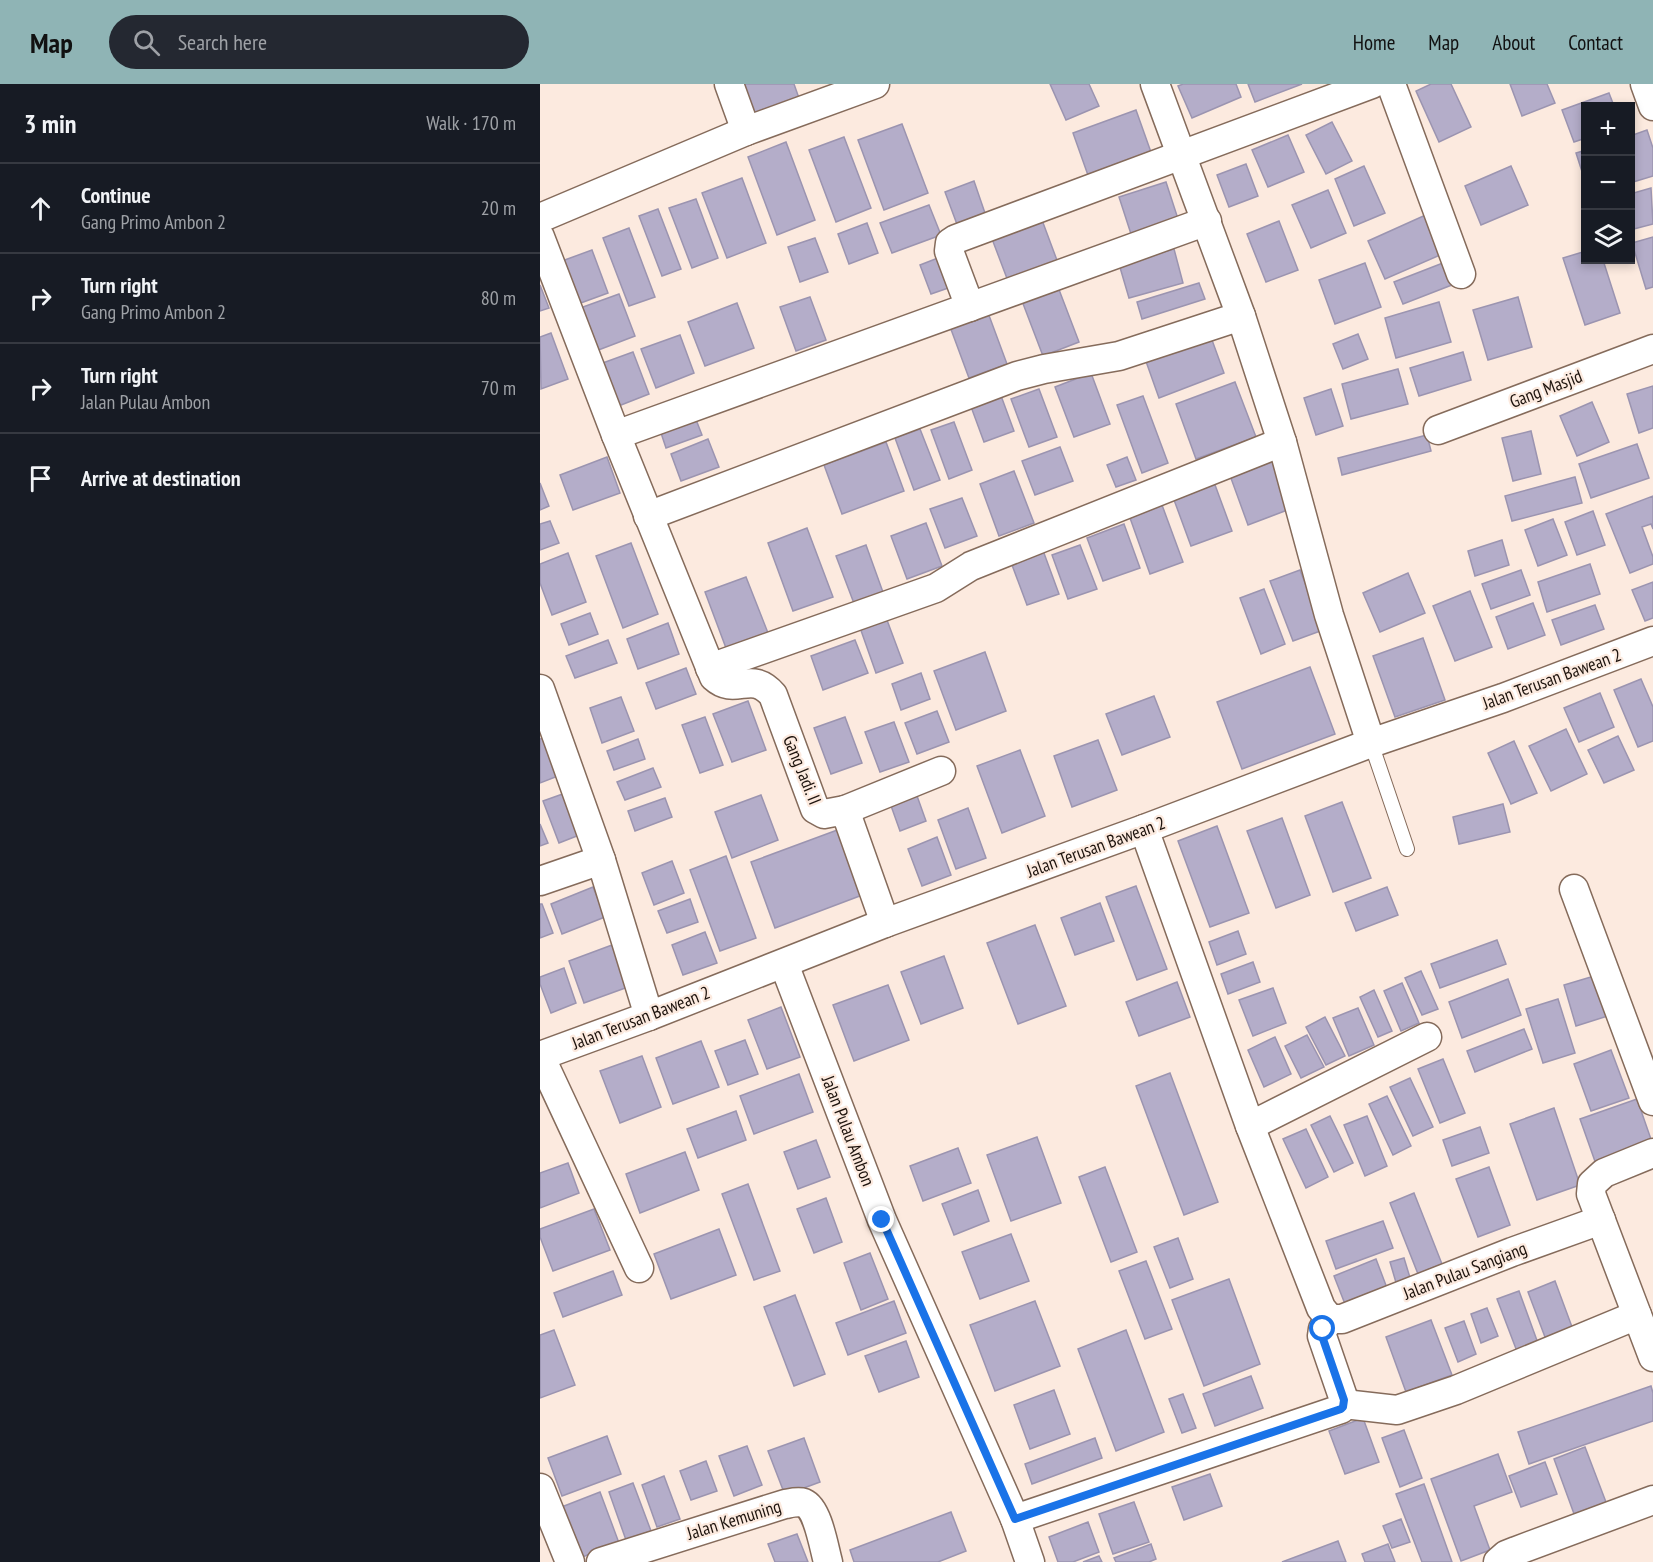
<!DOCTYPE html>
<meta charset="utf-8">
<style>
body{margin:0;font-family:"PT Sans Narrow",sans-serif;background:#242831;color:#f1f3f6}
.controls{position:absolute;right:18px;top:18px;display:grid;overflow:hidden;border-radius:0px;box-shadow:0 3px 9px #0003}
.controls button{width:54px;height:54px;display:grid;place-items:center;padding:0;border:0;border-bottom:2px solid #363941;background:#171b24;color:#f1f3f6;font:30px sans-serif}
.stop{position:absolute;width:18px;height:18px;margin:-14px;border:4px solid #1a73e8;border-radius:50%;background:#fff}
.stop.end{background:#1a73e8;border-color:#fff;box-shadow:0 2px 6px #0008}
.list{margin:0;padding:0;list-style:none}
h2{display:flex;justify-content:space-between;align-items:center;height:78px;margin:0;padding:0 24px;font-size:26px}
h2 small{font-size:20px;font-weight:400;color:#9ea1a6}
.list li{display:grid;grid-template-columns:39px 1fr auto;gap:18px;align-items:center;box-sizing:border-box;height:90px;padding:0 24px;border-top:2px solid #363941}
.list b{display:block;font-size:22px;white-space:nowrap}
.list p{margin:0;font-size:20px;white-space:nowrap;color:#9ea1a6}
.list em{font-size:20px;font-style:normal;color:#9ea1a6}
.icon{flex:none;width:33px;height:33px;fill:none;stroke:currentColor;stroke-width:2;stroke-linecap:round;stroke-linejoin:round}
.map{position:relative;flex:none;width:1113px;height:1478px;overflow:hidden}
header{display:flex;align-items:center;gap:36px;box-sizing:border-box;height:84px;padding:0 30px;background:#8fb4b5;color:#111}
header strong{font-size:28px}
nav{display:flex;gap:33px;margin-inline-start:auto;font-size:21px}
.search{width:420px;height:54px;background:#242831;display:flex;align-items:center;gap:15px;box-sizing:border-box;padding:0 21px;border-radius:33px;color:#9ea1a6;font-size:22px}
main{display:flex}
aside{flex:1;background:#171b24}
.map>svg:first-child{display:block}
</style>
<header>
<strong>Map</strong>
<div class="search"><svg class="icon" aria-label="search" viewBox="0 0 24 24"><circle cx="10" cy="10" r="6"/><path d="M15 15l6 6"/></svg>Search here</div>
<nav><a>Home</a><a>Map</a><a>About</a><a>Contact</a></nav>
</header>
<main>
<aside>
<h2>3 min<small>Walk · 170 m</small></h2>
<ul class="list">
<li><svg class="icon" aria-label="ahead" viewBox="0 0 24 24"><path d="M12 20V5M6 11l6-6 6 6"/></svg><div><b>Continue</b><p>Gang Primo Ambon 2</p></div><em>20 m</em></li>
<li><svg class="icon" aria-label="right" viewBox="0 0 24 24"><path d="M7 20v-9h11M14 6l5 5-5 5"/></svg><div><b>Turn right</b><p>Gang Primo Ambon 2</p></div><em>80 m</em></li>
<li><svg class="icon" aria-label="right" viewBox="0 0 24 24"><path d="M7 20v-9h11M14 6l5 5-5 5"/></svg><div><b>Turn right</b><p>Jalan Pulau Ambon</p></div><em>70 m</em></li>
<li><svg class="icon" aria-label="arrive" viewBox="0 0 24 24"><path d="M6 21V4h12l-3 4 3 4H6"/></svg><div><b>Arrive at destination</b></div></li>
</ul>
</aside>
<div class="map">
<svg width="1113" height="1478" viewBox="0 0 1113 1478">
<rect width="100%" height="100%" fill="#fceadf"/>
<!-- building -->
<g fill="#b4adc9" stroke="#9b94b0" stroke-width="1.5">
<path d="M198 0H254L260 17 211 36Z"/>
<path d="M510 0H549L559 22 526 36Z"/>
<path d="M643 0H696L701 13 652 34 638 2Z"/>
<path d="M708 0H762L715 18Z"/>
<path d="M891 0H911L931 43 899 58 876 7Z"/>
<path d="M970 0H1007L1015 19 982 32Z"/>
<path d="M1069 9 1074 22H1046V54L1034 58 1022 26Z"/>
<path d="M596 26 612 71 549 94 533 49Z"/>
<path d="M792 38 812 77 786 90 766 51Z"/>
<path d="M362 40 388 109 344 126 318 56Z"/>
<path d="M1107 46 1113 64V92L1090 99V52Z"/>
<path d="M748 51 764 88 728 103 712 66Z"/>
<path d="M304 53 331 124 296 138 269 66Z"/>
<path d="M246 58 275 136 237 151 208 73Z"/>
<path d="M1046 66V100L1036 69Z"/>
<path d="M706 80 718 112 689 123 677 91Z"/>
<path d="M824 82 845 129 814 142 795 95Z"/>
<path d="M971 82 988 121 941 141 925 102Z"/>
<path d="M202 94 226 159 187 174 162 109Z"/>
<path d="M434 97 446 132 418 143 405 108Z"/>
<path d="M626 98 639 138 592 153 579 113Z"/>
<path d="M1111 104 1113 140 1090 146V110Z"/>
<path d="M788 106 806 149 771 164 752 121Z"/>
<path d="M156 115 178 174 152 184 129 124Z"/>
<path d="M389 121 401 151 352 169 340 139Z"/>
<path d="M118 125 141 185 122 192 99 132Z"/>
<path d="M499 128 518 179 468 197 449 147Z"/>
<path d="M890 129 907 168 845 195 828 157Z"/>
<path d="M739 137 758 186 726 198 707 150Z"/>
<path d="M327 139 338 169 309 180 298 150Z"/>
<path d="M89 144 115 213 89 222 63 154Z"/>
<path d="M1113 153V203L1106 205 1092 159Z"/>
<path d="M275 154 288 188 260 198 248 163Z"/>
<path d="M634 165 643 199 589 214 579 180Z"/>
<path d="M52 166 68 209 38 220 22 177Z"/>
<path d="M1046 167V176H1063L1080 229 1045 241 1023 174Z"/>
<path d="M403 172 414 202 391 210 380 181Z"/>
<path d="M908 177 917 199 863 220 854 198Z"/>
<path d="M825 179 841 223 795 240 779 196Z"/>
<path d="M659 199 665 215 602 235 597 218Z"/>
<path d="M0 201 9 224 0 227Z"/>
<path d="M518 203 539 258 503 272 482 217Z"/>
<path d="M79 210 95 252 48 270 32 227Z"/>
<path d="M270 213 286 256 256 267 240 223Z"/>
<path d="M978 213 992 263 948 276 933 226Z"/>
<path d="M899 218 911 258 856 274 845 234Z"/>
<path d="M197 219 214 264 165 282 148 238Z"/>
<path d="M447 226 467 280 429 294 409 240Z"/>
<path d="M668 245 684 289 619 314 603 269Z"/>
<path d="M11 249 28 295 1 305 0 253Z"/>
<path d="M818 250 828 275 803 285 793 260Z"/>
<path d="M140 251 154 289 116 304 101 265Z"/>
<path d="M93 268 109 310 76 323 60 280Z"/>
<path d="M923 268 931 296 879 312 870 284Z"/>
<path d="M858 285 868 320 811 335 802 300Z"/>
<path d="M551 289 570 340 534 353 515 303Z"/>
<path d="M695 298 716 353 656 375 636 320Z"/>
<path d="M1113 302V344L1099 349 1087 310Z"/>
<path d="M499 305 517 353 489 363 471 315Z"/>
<path d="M791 305 803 342 776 351 764 314Z"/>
<path d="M460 309 474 347 444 358 430 320Z"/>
<path d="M603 312 628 379 602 389 577 321Z"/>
<path d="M1052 318 1069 358 1037 372 1020 332Z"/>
<path d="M155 333 162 351 126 364 120 346Z"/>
<path d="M414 338 432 386 409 395 391 346Z"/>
<path d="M380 345 400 396 374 406 355 354Z"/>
<path d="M991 347 1001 390 973 397 962 354Z"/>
<path d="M887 351 891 367 802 391 798 374Z"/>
<path d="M168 355 179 383 141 397 131 370Z"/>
<path d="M346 358 364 407 302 430 284 381Z"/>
<path d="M1097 360 1109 394 1051 414 1039 380Z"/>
<path d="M520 363 533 397 495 411 482 377Z"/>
<path d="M738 367 758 422 708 441 688 386Z"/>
<path d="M67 373 80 409 33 426 20 391Z"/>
<path d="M587 373 596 396 576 403 567 381Z"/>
<path d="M474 387 494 439 459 452 440 400Z"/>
<path d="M671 390 692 447 651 462 630 405Z"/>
<path d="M1035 393 1042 419 972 437 965 412Z"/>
<path d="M0 399 9 422 0 426Z"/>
<path d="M1113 412V445L1111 440 1102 443 1113 473V480L1090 489 1066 430Z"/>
<path d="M422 414 437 452 405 464 390 425Z"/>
<path d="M622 421 643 478 610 490 590 434Z"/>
<path d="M1053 427 1065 461 1037 471 1025 438Z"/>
<path d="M1013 435 1027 471 998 482 985 446Z"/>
<path d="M10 437 19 459 0 466V440Z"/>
<path d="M386 439 402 482 367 495 351 452Z"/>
<path d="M584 440 600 484 563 497 547 454Z"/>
<path d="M267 444 293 513 253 527 228 459Z"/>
<path d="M962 456 969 481 935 492 928 467Z"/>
<path d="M91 459 118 530 83 544 56 472Z"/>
<path d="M326 461 344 511 315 522 296 472Z"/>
<path d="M501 461 519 510 487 521 469 473Z"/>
<path d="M540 461 557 505 528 515 512 471Z"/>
<path d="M28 469 46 518 12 531 0 499V480Z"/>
<path d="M1050 480 1060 510 1007 528 998 498Z"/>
<path d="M760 486 783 546 753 557 730 497Z"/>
<path d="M981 486 990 511 951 525 942 500Z"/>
<path d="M868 489 885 529 840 548 823 509Z"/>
<path d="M206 493 228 549 186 564 165 508Z"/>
<path d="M1113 498V534L1105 537 1092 506Z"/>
<path d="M724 505 745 560 721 570 700 514Z"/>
<path d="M930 507 952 563 915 577 893 522Z"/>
<path d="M993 519 1005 551 968 565 956 533Z"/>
<path d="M1055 521 1064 545 1021 561 1012 536Z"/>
<path d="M344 528 363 579 336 589 318 538Z"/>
<path d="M50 529 58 550 29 561 21 540Z"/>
<path d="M128 539 139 570 98 585 87 555Z"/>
<path d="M883 554 905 616 855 633 833 572Z"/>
<path d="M68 556 77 579 35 594 26 572Z"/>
<path d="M315 556 328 589 283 606 271 572Z"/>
<path d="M445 568 466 627 416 646 394 587Z"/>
<path d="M770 583 795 650 702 685 677 618Z"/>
<path d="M146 584 156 610 116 625 106 599Z"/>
<path d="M381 589 390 615 361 626 352 600Z"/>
<path d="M1101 595 1113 623V657L1098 663 1074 606Z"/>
<path d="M1060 609 1074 643 1039 658 1024 624Z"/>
<path d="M614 612 630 653 582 671 566 630Z"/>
<path d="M81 613 94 647 62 659 50 624Z"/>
<path d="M208 617 226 666 192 678 173 630Z"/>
<path d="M397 627 409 658 377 670 365 639Z"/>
<path d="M165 633 183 681 160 689 142 641Z"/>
<path d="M305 633 322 679 291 690 274 644Z"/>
<path d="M354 638 369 678 340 688 325 648Z"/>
<path d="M1026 645 1047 690 1011 707 989 662Z"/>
<path d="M9 652 23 690 0 699V655Z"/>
<path d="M1078 652 1094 686 1064 699 1048 666Z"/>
<path d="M98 655 105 675 74 686 67 667Z"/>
<path d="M558 656 577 706 532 723 514 672Z"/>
<path d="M974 657 997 709 971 720 948 669Z"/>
<path d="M480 666 505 732 462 749 437 682Z"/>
<path d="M113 684 121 703 85 716 77 698Z"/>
<path d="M31 707 47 748 19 759 3 717Z"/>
<path d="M376 709 386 737 360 747 350 719Z"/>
<path d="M221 711 238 756 192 774 175 728Z"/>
<path d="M125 714 132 733 95 747 88 727Z"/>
<path d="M802 718 831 794 793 808 765 732Z"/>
<path d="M963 720 970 748 919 760 913 733Z"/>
<path d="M428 724 446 774 416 785 398 736Z"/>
<path d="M742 734 770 811 736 824 707 747Z"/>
<path d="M0 740 8 759 0 762Z"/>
<path d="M677 742 709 829 670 843 638 757Z"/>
<path d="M300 745 325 810 235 844 211 778Z"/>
<path d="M397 753 411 791 382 802 368 765Z"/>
<path d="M186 772 216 854 180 867 150 786Z"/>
<path d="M132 777 144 809 114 821 102 789Z"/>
<path d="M596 802 627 885 597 896 566 813Z"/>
<path d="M53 803 65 833 22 850 11 820Z"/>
<path d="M847 803 858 831 816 847 805 819Z"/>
<path d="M150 815 158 838 127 849 118 827Z"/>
<path d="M560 819 574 857 535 871 521 834Z"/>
<path d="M0 820H2L13 849 0 854Z"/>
<path d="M495 841 526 922 478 940 447 859Z"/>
<path d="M698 847 706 870 677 881 669 858Z"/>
<path d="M165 848 177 879 143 891 132 861Z"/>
<path d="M957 856 966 880 900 904 891 880Z"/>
<path d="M72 861 88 903 44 919 29 877Z"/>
<path d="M404 872 423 924 381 940 361 888Z"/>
<path d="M713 878 720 898 688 910 681 890Z"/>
<path d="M24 884 36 919 11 929 0 900V893Z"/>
<path d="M881 887 898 925 882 931 865 894Z"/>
<path d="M1061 890 1074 930 1036 942 1024 901Z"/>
<path d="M968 895 981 931 922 954 909 918Z"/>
<path d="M637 898 650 933 599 952 586 918Z"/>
<path d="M862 899 879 939 861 947 844 907Z"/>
<path d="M348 901 369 956 314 977 293 921Z"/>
<path d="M733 904 746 939 713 952 699 916Z"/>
<path d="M834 906 852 947 838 953 820 913Z"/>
<path d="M1018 915 1035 969 1003 979 986 925Z"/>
<path d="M241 923 260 973 227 985 208 936Z"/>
<path d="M818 924 834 961 809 972 793 934Z"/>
<path d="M785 933 805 972 786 981 766 943Z"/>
<path d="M984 945 992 965 935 988 927 967Z"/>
<path d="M767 951 784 983 761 994 745 962Z"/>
<path d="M735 953 751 990 724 1003 708 966Z"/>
<path d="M205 956 218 990 188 1001 175 967Z"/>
<path d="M161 957 179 1003 133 1020 116 974Z"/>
<path d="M1071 966 1089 1014 1051 1027 1034 980Z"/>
<path d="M102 972 121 1023 80 1039 60 987Z"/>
<path d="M903 975 925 1029 900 1039 878 985Z"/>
<path d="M630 989 678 1118 644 1131 596 1002Z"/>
<path d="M259 990 273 1028 214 1050 200 1012Z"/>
<path d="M870 994 893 1043 873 1052 850 1003Z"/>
<path d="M847 1012 871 1062 853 1071 829 1020Z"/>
<path d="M1097 1015 1113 1061 1057 1083 1040 1035Z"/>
<path d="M1014 1024 1040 1101 997 1116 970 1040Z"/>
<path d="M196 1027 206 1056 158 1074 147 1045Z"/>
<path d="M790 1032 813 1079 794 1088 771 1041Z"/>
<path d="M827 1032 847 1082 825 1092 804 1041Z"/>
<path d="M940 1043 949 1069 912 1082 903 1056Z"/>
<path d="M766 1045 788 1093 766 1104 743 1055Z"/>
<path d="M497 1053 521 1119 471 1137 447 1071Z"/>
<path d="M276 1056 290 1093 258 1105 244 1068Z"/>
<path d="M418 1064 431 1099 383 1117 370 1082Z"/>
<path d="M145 1068 159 1106 100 1129 86 1090Z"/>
<path d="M28 1079 39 1109 0 1124V1089Z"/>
<path d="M565 1083 597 1168 571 1178 539 1093Z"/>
<path d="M949 1083 970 1141 938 1153 916 1095Z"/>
<path d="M208 1100 240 1187 214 1196 182 1110Z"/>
<path d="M438 1106 449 1137 414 1151 402 1120Z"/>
<path d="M874 1109 902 1180 878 1190 850 1119Z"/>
<path d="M286 1114 302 1158 274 1169 257 1125Z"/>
<path d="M54 1125 70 1166 13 1187 0 1153V1145Z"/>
<path d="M843 1137 853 1164 796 1185 786 1157Z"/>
<path d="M179 1145 196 1191 131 1215 114 1170Z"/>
<path d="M471 1150 489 1197 440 1215 422 1168Z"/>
<path d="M638 1154 653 1195 630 1204 614 1163Z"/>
<path d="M330 1169 348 1215 321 1226 304 1179Z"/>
<path d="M864 1174 871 1197 857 1202 850 1178Z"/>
<path d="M836 1175 847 1204 805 1220 794 1192Z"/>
<path d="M606 1177 632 1245 605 1255 579 1187Z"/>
<path d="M73 1187 82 1211 23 1233 14 1209Z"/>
<path d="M689 1195 720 1280 664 1302 632 1216Z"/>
<path d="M1015 1197 1035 1251 1008 1261 988 1208Z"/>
<path d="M979 1207 999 1262 978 1270 957 1215Z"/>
<path d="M255 1211 285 1290 254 1302 224 1223Z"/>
<path d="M354 1217 366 1249 308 1271 296 1239Z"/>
<path d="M495 1217 520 1282 455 1307 430 1241Z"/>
<path d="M947 1224 958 1252 941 1259 931 1230Z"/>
<path d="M891 1236 912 1291 866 1308 846 1253Z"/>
<path d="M924 1237 936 1270 918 1278 905 1244Z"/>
<path d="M14 1246 35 1301 0 1314V1251Z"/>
<path d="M586 1246 624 1348 576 1367 538 1265Z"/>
<path d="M366 1257 379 1293 339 1308 325 1272Z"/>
<path d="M711 1292 723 1324 675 1342 663 1310Z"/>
<path d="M1111 1302 1113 1309V1337L989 1380 978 1348Z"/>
<path d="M514 1306 530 1350 490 1365 474 1321Z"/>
<path d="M643 1310 656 1344 642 1349 629 1315Z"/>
<path d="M823 1334 839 1378 805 1390 789 1347Z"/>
<path d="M864 1346 882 1394 860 1403 842 1354Z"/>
<path d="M67 1352 81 1390 22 1412 8 1374Z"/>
<path d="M264 1354 280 1398 245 1411 228 1367Z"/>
<path d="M555 1354 562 1374 492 1400 485 1380Z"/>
<path d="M207 1362 222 1401 194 1412 179 1372Z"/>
<path d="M1045 1363 1069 1426 1037 1438 1014 1375Z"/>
<path d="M958 1370 972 1408 934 1422 950 1466 921 1477 891 1395Z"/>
<path d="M166 1377 177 1407 151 1416 140 1387Z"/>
<path d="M1005 1378 1017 1410 981 1423 969 1392Z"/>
<path d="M670 1390 682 1422 644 1436 632 1403Z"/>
<path d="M124 1392 140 1435 117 1443 102 1401Z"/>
<path d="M93 1399 111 1447 86 1456 69 1408Z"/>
<path d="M884 1400 912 1478H882L856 1410Z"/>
<path d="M60 1408 79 1459 37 1475 19 1424Z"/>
<path d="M594 1418 609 1458 573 1470 559 1430Z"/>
<path d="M411 1428 426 1467 398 1478H314L310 1466Z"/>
<path d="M861 1435 870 1458 852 1464 843 1442Z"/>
<path d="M548 1438 559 1468 533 1478H518L509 1453Z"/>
<path d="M257 1450 268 1478H235L228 1460Z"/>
<path d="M798 1457 806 1478H742Z"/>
<path d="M611 1460 616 1475 609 1478H576L574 1474Z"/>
<path d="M848 1460 855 1478H825L822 1470Z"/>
<path d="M559 1472 562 1478H543Z"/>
</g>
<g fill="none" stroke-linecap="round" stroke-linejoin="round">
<!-- service casing -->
<g stroke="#856b5b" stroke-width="16">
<path id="service" d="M831 659 867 765"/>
</g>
<!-- minor casing -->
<g stroke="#856b5b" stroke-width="31">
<g id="minor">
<path d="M189 0 206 47"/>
<path d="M615 0 701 232 742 358 789 531 831 659"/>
<path d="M851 0 921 190"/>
<path d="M1105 0 1113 22"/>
<path d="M0 134 206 47 335 0"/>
<path d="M0 153 76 351 174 593C196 613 211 585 233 611L275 725 284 730 305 726 345 839"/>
<path d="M430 223 409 167 410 159 416 155 832 0"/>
<path d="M898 346 1113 265"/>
<path d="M76 351 667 137"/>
<path d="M108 432 477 292 504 285 579 272 701 232"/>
<path d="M170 584 396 504 431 482 742 358"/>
<path d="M0 605 61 776 109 932"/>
<path d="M305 726 401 687"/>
<path d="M604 745 710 1042 781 1224 790 1235"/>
<path d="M0 797 61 776"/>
<path d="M1034 805 1113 1017"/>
<path d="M244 880 342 1136 475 1435 490 1478"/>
<path d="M0 972 109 932 345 839 604 745 831 659 963 614 1113 557"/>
<path d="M0 972 99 1184"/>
<path d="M710 1042 887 953"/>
<path d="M1113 1069 1064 1089 1052 1100 1051 1110 1113 1273"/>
<path d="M790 1235H802L972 1168 1061 1136"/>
<path d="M804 1320 857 1326 916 1306 1097 1231"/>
<path d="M0 1404 30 1478"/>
<path d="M475 1435 801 1325 804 1320 803 1313 782 1252 783 1245 790 1235"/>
<path d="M61 1478 245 1420C251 1419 258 1417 264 1419 278 1425 284 1464 288 1478"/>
<path d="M958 1478 966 1471 976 1467 1113 1416"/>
</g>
</g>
<!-- service -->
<use href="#service" stroke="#fff" stroke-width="14"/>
<!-- minor -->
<use href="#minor" stroke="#fff" stroke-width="28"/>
</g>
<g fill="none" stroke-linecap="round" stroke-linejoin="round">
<!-- route -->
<path stroke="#1a73e8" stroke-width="8" d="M342 1136 475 1435 801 1325 803 1323 804 1316 782 1252 783 1245"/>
</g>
<g text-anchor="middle" stroke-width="4.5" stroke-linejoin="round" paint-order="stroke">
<!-- street labels -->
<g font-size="18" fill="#1d130d" stroke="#fceadf">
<text transform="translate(1006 305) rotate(-21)" y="6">Gang Masjid</text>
<text transform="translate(1012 595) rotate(-20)" y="6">Jalan Terusan Bawean 2</text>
<text transform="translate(262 686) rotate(68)" y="6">Gang Jadi. II</text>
<text transform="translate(556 763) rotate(-20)" y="6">Jalan Terusan Bawean 2</text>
<text transform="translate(101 934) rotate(-21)" y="6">Jalan Terusan Bawean 2</text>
<text transform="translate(308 1047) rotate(69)" y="6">Jalan Pulau Ambon</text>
<text transform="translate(925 1187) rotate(-21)" y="6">Jalan Pulau Sangiang</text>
<text transform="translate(194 1436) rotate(-17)" y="6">Jalan Kemuning</text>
</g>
</g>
</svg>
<div class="controls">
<button>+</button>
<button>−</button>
<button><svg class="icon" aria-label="layers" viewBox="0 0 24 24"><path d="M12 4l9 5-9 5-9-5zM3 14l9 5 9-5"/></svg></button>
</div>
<div class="stop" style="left:783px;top:1245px"></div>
<div class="stop end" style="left:342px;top:1136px"></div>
</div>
</main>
